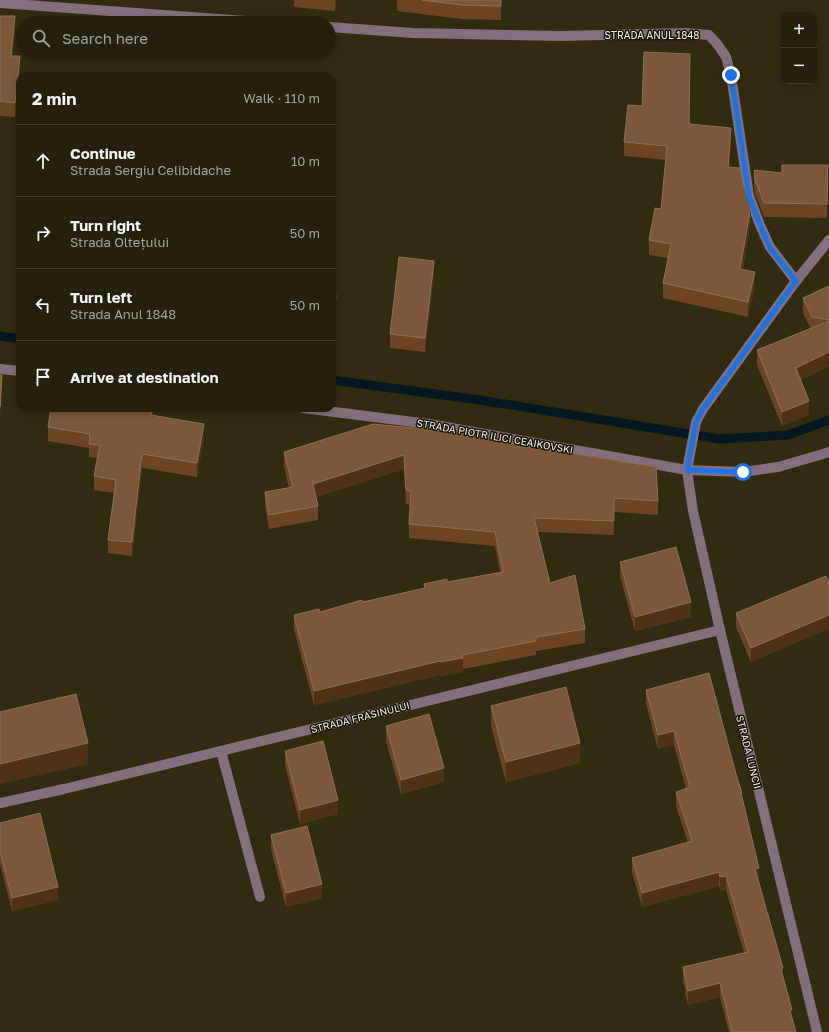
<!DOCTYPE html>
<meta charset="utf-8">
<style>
body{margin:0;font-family:"Golos Text",sans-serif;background:#312d1a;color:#f1f3f6}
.controls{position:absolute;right:12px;top:12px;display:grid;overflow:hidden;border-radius:8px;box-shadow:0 2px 6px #0003}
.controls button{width:36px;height:36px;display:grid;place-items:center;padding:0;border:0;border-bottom:1px solid #423e2d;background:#25200c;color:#f1f3f6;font:20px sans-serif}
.stop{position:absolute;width:12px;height:12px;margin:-9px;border:3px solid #1a73e8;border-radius:50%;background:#fff}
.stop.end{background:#1a73e8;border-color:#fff;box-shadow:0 1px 4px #0008}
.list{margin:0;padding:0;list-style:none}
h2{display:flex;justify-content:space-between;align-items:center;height:52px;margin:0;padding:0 16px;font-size:17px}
h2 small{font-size:13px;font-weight:400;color:#a3a39d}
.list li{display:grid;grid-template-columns:26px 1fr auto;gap:12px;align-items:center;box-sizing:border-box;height:72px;padding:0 16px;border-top:1px solid #423e2d}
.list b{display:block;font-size:15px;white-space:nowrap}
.list p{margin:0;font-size:13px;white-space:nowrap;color:#a3a39d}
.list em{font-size:13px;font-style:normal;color:#a3a39d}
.icon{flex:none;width:22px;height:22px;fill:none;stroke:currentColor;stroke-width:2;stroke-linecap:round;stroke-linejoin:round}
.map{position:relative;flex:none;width:829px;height:1032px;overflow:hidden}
.search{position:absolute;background:#25200c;box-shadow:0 2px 6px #0003;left:16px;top:16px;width:320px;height:44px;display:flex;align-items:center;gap:10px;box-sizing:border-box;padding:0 14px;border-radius:22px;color:#a3a39d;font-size:15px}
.panel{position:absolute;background:#25200c;box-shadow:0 2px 6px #0003;left:16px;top:72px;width:320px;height:340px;border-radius:12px}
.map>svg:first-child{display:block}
</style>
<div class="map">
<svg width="829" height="1032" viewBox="0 0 829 1032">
<rect width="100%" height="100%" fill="#312b10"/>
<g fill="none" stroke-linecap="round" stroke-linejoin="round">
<!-- stream -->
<g stroke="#051720" stroke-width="9">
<path d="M0 336 20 339"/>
<path d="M332 380 480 400 720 439 788 435 829 420"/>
</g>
<!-- minor -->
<g stroke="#846e7d" stroke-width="10">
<path d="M0 3 273 23"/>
<path d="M329 27 413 33 561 36 685 33 709 35 718 45 726 57 731 75 749 196 760 225 770 247 796 281"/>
<path d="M0 369 20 371"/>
<path d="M303 408 429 424 687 470 743 472 778 467 823 454 829 452"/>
<path d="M221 751 260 897"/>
<path d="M0 803 64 789 720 630"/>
<path d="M817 1032 720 630 693 511 687 470 696 422 703 409 796 281 829 240"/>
</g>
</g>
<!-- wall -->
<g fill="#6d4423">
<path d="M294 0H336L335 11 294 7Z"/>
<path d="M397 0H501V20L462 19 397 11Z"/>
<path d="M0 16 15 31 12 56 20 71 15 117 0 116Z"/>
<path d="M690 68 689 124 731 142 729 167 743 184 751 220 743 269 755 286 748 317 663 298V283L668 258 649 255V240L661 209 666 160 624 156V142L642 106Z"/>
<path d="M828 165 827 218 764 217 755 194 754 184V170L782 173Z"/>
<path d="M434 275 425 352 390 348V334Z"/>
<path d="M829 286V366L801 380 809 415 782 426 757 365V350L811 329 803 313V298Z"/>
<path d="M51 408H154L153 415 204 437 197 477 142 468 132 556 108 553V540L114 493 94 490V476L97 458 89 457V448L48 441V427Z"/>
<path d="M373 424 658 501V515L614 512V535L538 532 550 583 585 629V643L536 651V655L463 669V672L440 676V675L314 705 294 629V615L320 612 424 588V584L447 582 500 572 495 546 409 538V524L410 505 406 504 404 469 316 497 318 506V520L269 529 265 506V492L289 488 284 466V452Z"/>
<path d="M620 562 691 617 635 631 620 576Z"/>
<path d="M826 576 751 662 736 627V613Z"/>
<path d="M646 690 742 798 759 882 783 977 792 1017 796 1032H729L720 997 688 1005 683 981V967L744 953 726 890 720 891 719 886 642 907 632 872V858L688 843 676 806V792L686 789 674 745 658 749 646 704Z"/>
<path d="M491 706 580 763 506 782 491 726Z"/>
<path d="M386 726 444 782 401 794 386 741Z"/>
<path d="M285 751 338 814 300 824 285 765Z"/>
<path d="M0 823 58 900 12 911 0 864Z"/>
<path d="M271 835 322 898 286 907 271 849Z"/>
</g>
<!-- shaded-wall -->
<g fill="#4f3213">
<path d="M335 0H336L335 11Z"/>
<path d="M15 16V31L11 70V56Z"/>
<path d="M20 56V71L15 117V103Z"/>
<path d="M731 128V142L728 181V167Z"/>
<path d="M751 206V220L740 283V269Z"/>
<path d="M434 261V275L425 352V338Z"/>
<path d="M755 272V286L748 317V302Z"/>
<path d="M336 295V309L332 344V330Z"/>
<path d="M829 352V366L796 382V368Z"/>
<path d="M2 375V389L0 421V407Z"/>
<path d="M809 401V415L782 426V412Z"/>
<path d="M152 408H154L151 429V415Z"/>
<path d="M204 424V437L197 477V463Z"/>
<path d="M142 454V468L132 556V542Z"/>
<path d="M404 455V469L313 498V484Z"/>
<path d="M691 602V617L635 631V617Z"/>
<path d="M829 615V629L751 662V648Z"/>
<path d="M463 658V672L440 676V662Z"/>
<path d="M440 661V675L314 705V691Z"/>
<path d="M674 731V745L658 749V735Z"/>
<path d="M88 743V764L0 784V764Z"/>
<path d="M580 743V763L506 782V762Z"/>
<path d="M444 768V782L401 794V780Z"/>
<path d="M338 800V814L300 824V810Z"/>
<path d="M759 868V882L755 883V869Z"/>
<path d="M719 872V886L642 907V893Z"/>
<path d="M726 876V890L720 891V877Z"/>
<path d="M322 884V898L286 907V893Z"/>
<path d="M58 887V900L12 911V898Z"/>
<path d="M783 968V982L781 969Z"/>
<path d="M720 983V997L688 1005V991Z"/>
</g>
<!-- building -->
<g fill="#7c5738" stroke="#8f6f52">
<path d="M422 0H501V6L462 5Z"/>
<path d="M0 16H15L11 56H20L15 103 0 101Z"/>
<path d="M644 52 690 54 689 124 731 128 728 167 740 168 743 184 751 206 740 269 755 272 748 302 663 283 671 244 649 240 655 208 661 209 667 146 624 142 628 105 642 106Z"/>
<path d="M782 165H828L827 204 764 203 755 180 754 170 782 173Z"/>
<path d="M399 257 434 261 425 338 390 334Z"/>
<path d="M829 286V320L812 317 803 298Z"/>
<path d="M332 294 336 295 332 330Z"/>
<path d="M829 321V352L796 368 809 401 782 412 757 350Z"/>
<path d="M0 375H2L0 407Z"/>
<path d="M51 408H152L151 415 204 424 197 463 142 454 132 542 108 540 116 480 94 476 100 445 89 444 90 434 48 427Z"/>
<path d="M373 424 444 431V429L476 435 537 449H547L656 467 658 501 614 498V521L534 518 550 583 575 575 585 629 536 637V641L462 655 463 658 440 662V661L314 691 294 615 319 609 320 612 362 600 363 602 425 588 424 584 447 579V582L503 572 495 532 409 524 411 491 406 490 404 455 313 484 318 506 269 515 265 492 293 487 284 452Z"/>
<path d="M676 547 691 602 635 617 620 562Z"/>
<path d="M826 576 829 583V615L751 648 736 613Z"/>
<path d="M709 673 736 774 742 793H741L759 868 755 869 783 968 781 969 792 1010 790 1011 796 1032H732L720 983 688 991 683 967 748 952 726 876 720 877 719 872 642 893 632 858 692 841 676 792 690 787 674 731 658 735 646 690Z"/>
<path d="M566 687 580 743 506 762 491 706Z"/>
<path d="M76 694 88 743 0 764V712Z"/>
<path d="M429 714 444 768 401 780 386 726Z"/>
<path d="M323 741 338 800 300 810 285 751Z"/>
<path d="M40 813 58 887 12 898 0 851V823Z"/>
<path d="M307 826 322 884 286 893 271 835Z"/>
</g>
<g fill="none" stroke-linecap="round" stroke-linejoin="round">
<!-- route -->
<path stroke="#1a73e8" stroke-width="5" d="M731 75 749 196 760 225 770 248 796 281 703 409 696 422 687 470 743 472"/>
</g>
<g text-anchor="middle" stroke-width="3" stroke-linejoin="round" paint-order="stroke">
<!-- street labels -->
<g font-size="10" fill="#f5f2e2" stroke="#161408">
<text x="652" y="39">STRADA ANUL 1848</text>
<text transform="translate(495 436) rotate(10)" y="4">STRADA PIOTR ILICI CEAIKOVSKI</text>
<text transform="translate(360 717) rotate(-14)" y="4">STRADA FRASINULUI</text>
<text transform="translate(749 752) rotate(76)" y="4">STRADA LUNCII</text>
</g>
</g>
</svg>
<div class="controls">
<button>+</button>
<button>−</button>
</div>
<div class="stop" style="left:743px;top:472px"></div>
<div class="stop end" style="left:731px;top:75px"></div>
<div class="search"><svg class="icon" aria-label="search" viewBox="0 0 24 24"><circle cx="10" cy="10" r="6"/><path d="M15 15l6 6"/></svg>Search here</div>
<section class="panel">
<h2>2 min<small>Walk · 110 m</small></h2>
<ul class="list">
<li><svg class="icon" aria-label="ahead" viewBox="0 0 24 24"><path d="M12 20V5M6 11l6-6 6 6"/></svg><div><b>Continue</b><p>Strada Sergiu Celibidache</p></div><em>10 m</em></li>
<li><svg class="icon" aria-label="right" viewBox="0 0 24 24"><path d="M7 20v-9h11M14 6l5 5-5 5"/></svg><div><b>Turn right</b><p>Strada Oltețului</p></div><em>50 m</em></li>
<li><svg class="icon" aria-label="left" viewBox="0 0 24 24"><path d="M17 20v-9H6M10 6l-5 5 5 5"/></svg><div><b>Turn left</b><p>Strada Anul 1848</p></div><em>50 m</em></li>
<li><svg class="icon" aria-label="arrive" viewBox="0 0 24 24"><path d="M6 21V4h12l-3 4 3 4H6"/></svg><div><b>Arrive at destination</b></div></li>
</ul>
</section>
</div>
